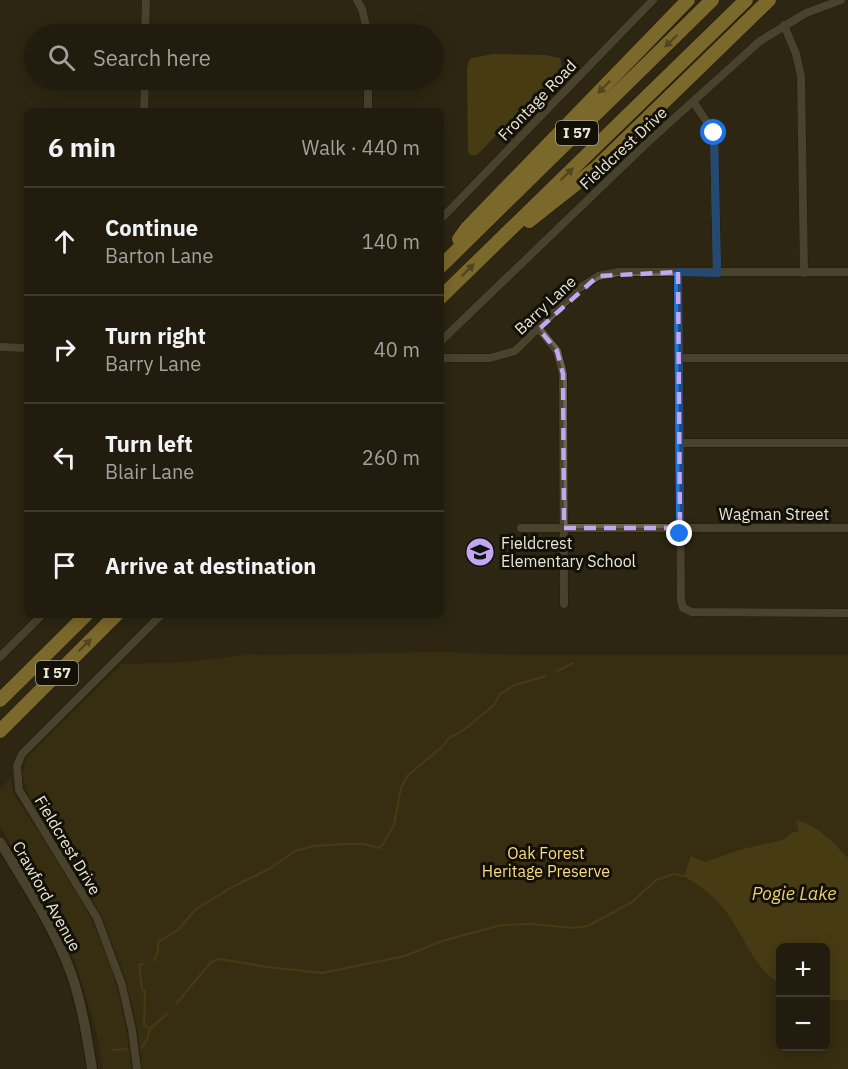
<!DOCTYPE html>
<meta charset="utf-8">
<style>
body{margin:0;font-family:"IBM Plex Sans",sans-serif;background:#2a2517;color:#f1f3f6}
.controls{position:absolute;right:18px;bottom:18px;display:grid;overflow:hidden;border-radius:9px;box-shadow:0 3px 15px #0003}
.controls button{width:54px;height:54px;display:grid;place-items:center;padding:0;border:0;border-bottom:2px solid #3f3a2e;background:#221c0e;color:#f1f3f6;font:30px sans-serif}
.stop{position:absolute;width:18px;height:18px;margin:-14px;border:4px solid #1a73e8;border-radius:50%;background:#fff}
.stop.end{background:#1a73e8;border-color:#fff;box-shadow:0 2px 6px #0008}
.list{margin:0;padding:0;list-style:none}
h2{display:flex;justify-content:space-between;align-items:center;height:78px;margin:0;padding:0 24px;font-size:26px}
h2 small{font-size:20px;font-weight:400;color:#a2a19e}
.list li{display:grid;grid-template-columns:39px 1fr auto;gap:18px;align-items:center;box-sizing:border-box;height:108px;padding:0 24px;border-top:2px solid #3f3a2e}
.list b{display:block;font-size:22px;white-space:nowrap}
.list p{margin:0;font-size:20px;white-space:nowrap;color:#a2a19e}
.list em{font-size:20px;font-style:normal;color:#a2a19e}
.icon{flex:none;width:33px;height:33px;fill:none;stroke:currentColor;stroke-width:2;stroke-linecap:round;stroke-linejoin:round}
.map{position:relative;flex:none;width:848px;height:1069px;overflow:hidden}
.search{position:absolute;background:#221c0e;box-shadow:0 3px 15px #0003;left:24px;top:24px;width:420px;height:66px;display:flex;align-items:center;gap:15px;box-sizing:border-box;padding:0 21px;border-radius:33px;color:#a2a19e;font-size:22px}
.panel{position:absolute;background:#221c0e;box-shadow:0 3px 15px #0003;left:24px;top:108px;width:420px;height:510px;border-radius:9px}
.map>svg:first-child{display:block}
</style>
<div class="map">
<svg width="848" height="1069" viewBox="0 0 848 1069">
<rect width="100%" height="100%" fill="#2d2613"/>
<!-- green -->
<g fill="#433710" fill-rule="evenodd">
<path d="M443 652 519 655H848V1069H142L138 1029 125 977 103 919 80 877 29 796 22 774 27 757 122 664 186 662 246 655ZM780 948H826V1046H780Z"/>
<path d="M11 777 12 789 16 798C41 836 69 874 89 915 113 963 127 1016 131 1069H103L94 1023 76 964 43 897 0 827V790Z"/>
</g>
<!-- water -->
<g fill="#675415">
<path d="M493 54 545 55 560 58 562 67 477 155H471L468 152 467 69 469 60 472 58Z"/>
<path d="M796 820C816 824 834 843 848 858V1000H826V948H780V983C752 968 743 932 724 909 713 895 699 885 684 876L691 856 705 862 739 850 783 840 791 833 799 831Z"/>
</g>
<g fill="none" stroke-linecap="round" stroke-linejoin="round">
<!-- stream -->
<g stroke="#675415" stroke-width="2">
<path d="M557 671 573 663"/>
<path d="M154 960 158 951V942L178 930 196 909 234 886 269 869 295 851 313 846 346 844H363L379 848 383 844 394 825 401 788 408 775 443 746 449 738 461 732 494 705 500 694 515 685 546 676"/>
<path d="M143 964 139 965 142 989 145 991 144 1025 150 1029"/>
<path d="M176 1004 211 962 220 959 267 967 322 973 405 956 442 941 501 925 532 924 572 928 588 926 632 902 656 880 673 874 684 876"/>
<path d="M141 1048 147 1040 150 1029 168 1013"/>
<path d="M113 1050 127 1049"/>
</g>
<!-- minor casing -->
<g stroke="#150f00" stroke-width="9">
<g id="minor">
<path d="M357 0 362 9 368 34"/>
<path d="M784 25 796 54 801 76 804 273"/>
<path d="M145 34 146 0"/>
<path d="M693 101 714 133 717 273"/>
<path d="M144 111 145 80"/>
<path d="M368 111V80"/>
<path d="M441 219 653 0"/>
<path d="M678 272 681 600 683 608 692 612 848 613"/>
<path d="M539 329 557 351 563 374 564 604"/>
<path d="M441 341 648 142 760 41 806 13 841 0"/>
<path d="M0 347 27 348"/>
<path d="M441 358H490L515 351 578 289 598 276 618 272H848"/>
<path d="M679 358H848"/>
<path d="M680 443H848"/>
<path d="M521 528H848"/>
<path d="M0 657 42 615"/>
<path d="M137 1069 132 1030 122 985 97 918 19 790 17 766 22 754 161 615"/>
</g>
</g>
<!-- secondary casing -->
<g stroke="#150f00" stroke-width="12">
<path id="secondary" d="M0 842C26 885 54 927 71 973 82 1004 87 1037 92 1069"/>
</g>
<!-- motorway casing -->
<g stroke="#150f00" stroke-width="15">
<g id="motorway">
<path d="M529 221 596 168 769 0"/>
<path d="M459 239 467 228 688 0"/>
<path d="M441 266 712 0"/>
<path d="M441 297 746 0"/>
<path d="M0 700 86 615"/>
<path d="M0 731 116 615"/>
</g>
</g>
<!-- minor -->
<use href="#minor" stroke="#6b644e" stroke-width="8"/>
<!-- secondary -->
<use href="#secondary" stroke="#6b644e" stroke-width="10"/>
<!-- motorway -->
<use href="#motorway" stroke="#dab84b" stroke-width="14"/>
</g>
<!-- one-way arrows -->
<defs><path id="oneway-solid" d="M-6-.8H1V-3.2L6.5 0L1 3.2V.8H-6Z" transform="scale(1.5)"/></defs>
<g fill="#806c2c">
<use href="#oneway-solid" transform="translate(671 41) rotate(136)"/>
<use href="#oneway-solid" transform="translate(604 87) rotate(134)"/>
<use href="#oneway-solid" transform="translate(567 174) rotate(-44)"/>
<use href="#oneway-solid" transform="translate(468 270) rotate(-45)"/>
<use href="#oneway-solid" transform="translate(85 645) rotate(-44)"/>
</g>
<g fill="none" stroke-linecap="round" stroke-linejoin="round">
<!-- route -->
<path stroke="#1a73e8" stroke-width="8" d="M680 534 678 272 717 273 714 133"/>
</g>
<!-- marked area -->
<path d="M0 0H848V1069H0ZM678 272 680 528H564L563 374 557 351 539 329 598 276Z" fill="#2d2613" fill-opacity=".55" fill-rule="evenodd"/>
<path fill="none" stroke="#c3a7f2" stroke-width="4.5" stroke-dasharray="12 8" stroke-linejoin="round" d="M678 272 680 528H564L563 374 557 351 539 329 598 276Z"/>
<!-- icons -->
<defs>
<g id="school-disc" transform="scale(1.5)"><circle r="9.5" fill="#c3a7f2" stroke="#131007"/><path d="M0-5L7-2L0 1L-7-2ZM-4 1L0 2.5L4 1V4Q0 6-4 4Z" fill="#111"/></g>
</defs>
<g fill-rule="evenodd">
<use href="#school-disc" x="480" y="552"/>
</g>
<g text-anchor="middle" stroke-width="6" stroke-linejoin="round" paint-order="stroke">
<!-- shield labels -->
<g fill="#131007" stroke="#a9a599" stroke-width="1.5">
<rect x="556" y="121" width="42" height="24" rx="4.5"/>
<rect x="36" y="661" width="42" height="24" rx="4.5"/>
</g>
<g font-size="15" font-weight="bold" fill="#e9e5d8">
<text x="577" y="138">I 57</text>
<text x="57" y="678">I 57</text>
</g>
<!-- street labels -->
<g font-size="16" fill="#e9e5d8" stroke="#131007">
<text transform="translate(537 100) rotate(-46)" y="6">Frontage Road</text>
<text transform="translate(623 148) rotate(-43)" y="6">Fieldcrest Drive</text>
<text transform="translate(545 305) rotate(-43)" y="6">Barry Lane</text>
<text x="774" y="520">Wagman Street</text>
<text transform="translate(68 845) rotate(59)" y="6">Fieldcrest Drive</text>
<text transform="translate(47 896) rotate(61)" y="6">Crawford Avenue</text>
</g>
<!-- poi labels -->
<g font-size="16" fill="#e9e5d8" stroke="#131007" text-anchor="start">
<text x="501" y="549">Fieldcrest<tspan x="501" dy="18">Elementary School</tspan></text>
</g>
<!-- park labels -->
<g font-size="16" fill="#f7da82" stroke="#131007">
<text x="546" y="859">Oak Forest<tspan x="546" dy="18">Heritage Preserve</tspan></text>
</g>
<!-- water labels -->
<g font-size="18" font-style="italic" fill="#eacd76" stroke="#131007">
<text x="794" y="900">Pogie Lake</text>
</g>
</g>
</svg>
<div class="controls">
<button>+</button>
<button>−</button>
</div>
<div class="stop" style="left:714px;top:133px"></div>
<div class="stop end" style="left:680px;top:534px"></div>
<div class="search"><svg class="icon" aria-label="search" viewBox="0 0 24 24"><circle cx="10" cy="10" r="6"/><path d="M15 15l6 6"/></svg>Search here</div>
<section class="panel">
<h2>6 min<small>Walk · 440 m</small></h2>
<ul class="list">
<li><svg class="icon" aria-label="ahead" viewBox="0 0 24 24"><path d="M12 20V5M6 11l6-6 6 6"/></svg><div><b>Continue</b><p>Barton Lane</p></div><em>140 m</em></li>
<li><svg class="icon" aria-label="right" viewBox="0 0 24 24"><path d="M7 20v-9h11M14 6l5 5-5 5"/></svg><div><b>Turn right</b><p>Barry Lane</p></div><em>40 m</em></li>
<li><svg class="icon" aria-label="left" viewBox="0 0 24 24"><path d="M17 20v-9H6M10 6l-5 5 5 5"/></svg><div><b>Turn left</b><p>Blair Lane</p></div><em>260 m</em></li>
<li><svg class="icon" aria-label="arrive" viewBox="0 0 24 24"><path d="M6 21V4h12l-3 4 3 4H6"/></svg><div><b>Arrive at destination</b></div></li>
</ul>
</section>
</div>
